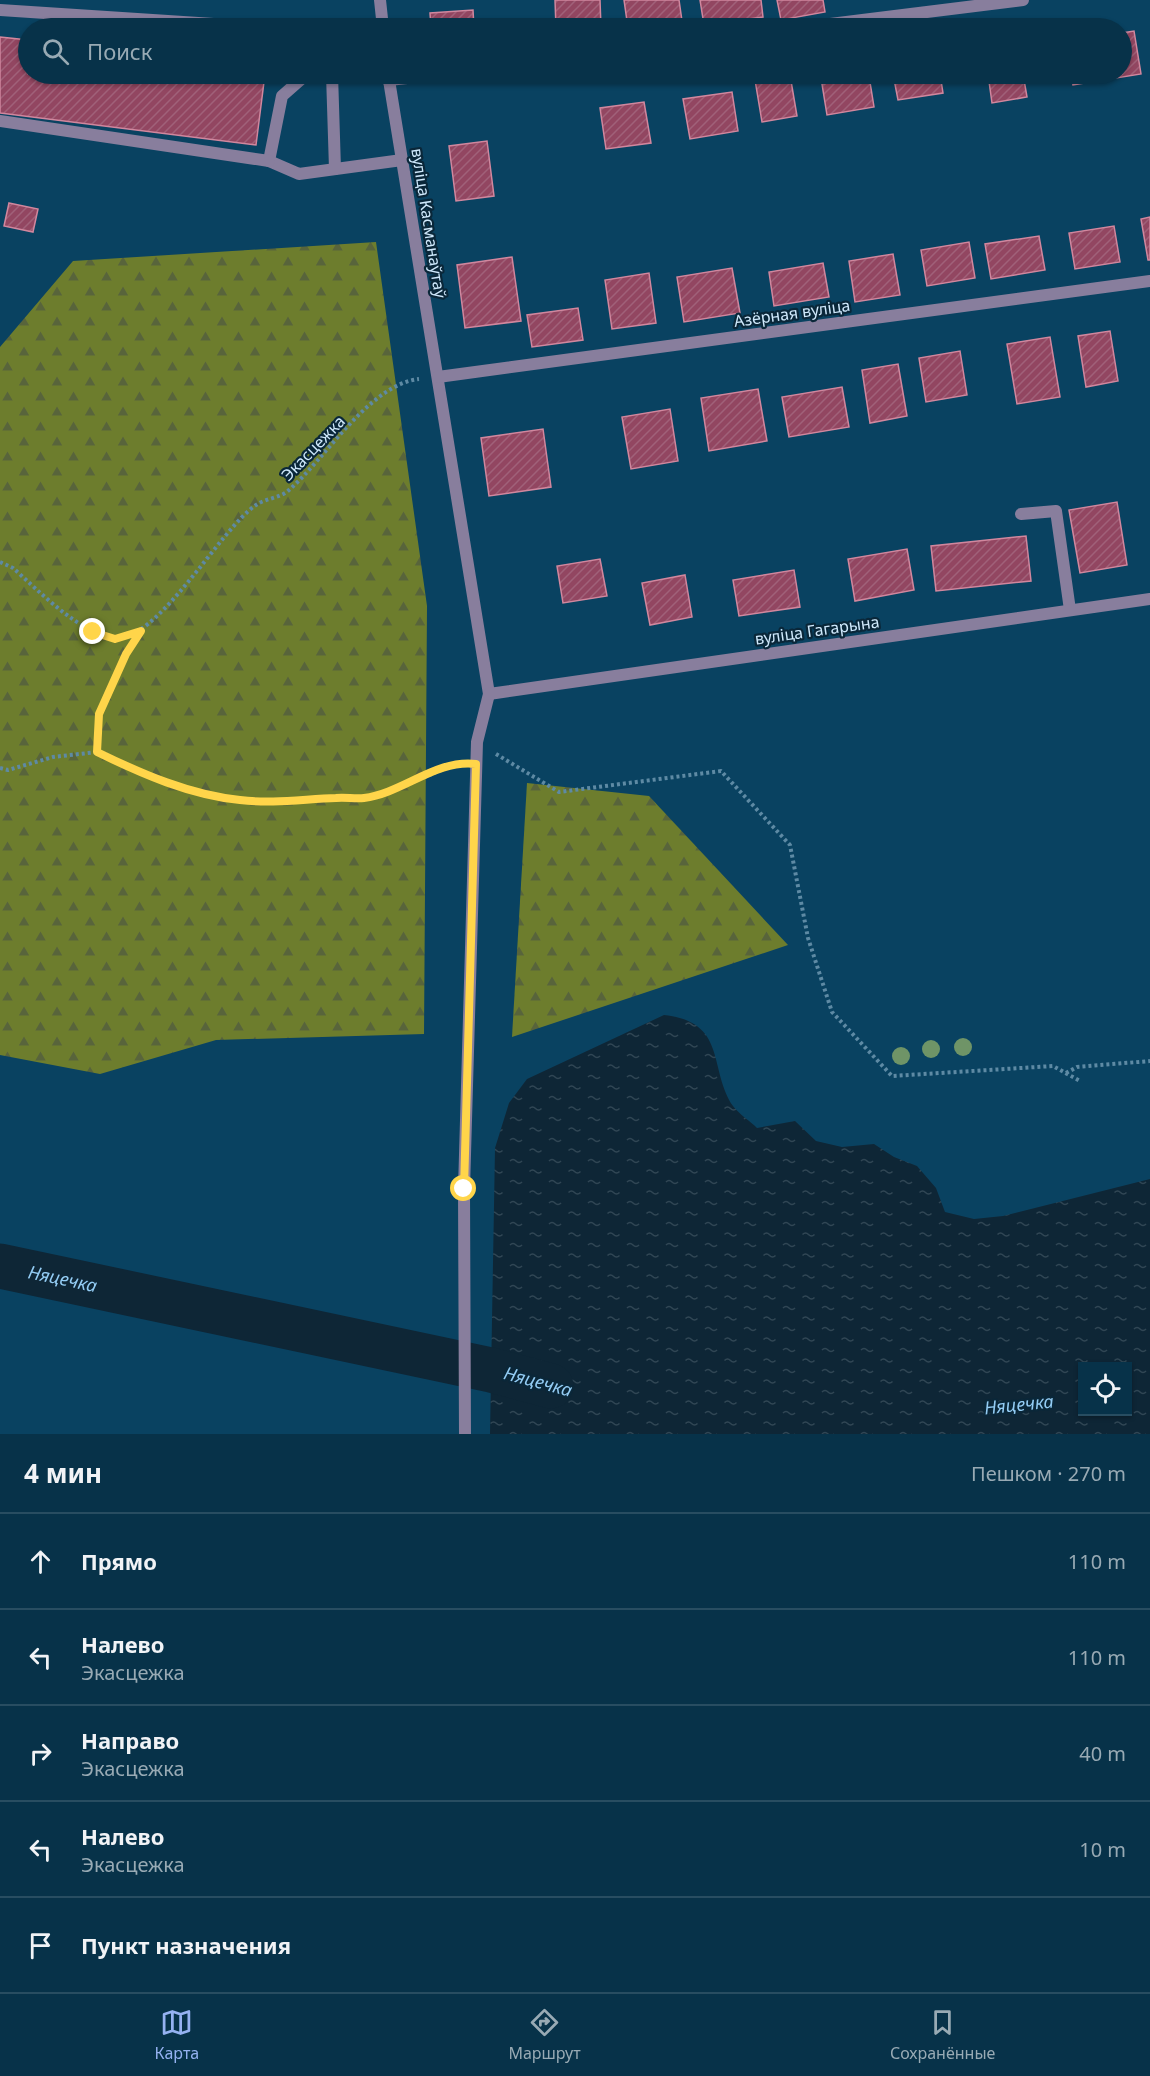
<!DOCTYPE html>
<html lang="ru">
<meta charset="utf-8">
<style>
body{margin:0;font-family:"Noto Sans",sans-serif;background:#153e53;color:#f1f3f6}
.controls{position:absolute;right:18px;bottom:18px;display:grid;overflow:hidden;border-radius:0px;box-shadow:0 2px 4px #0004}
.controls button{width:54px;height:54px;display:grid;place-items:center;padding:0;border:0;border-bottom:2px solid #284d61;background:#073249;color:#f1f3f6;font:30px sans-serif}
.stop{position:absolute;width:18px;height:18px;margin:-14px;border:4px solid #ffd54a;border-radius:50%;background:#fff}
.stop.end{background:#ffd54a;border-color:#fff;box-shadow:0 2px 6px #0008}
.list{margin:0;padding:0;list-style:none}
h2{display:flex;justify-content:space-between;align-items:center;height:78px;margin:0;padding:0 24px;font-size:26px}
h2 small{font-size:20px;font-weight:400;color:#98aab4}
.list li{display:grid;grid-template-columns:39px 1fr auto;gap:18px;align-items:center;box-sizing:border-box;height:96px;padding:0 24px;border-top:2px solid #284d61}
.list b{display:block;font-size:22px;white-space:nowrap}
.list p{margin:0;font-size:20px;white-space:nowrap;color:#98aab4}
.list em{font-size:20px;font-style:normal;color:#98aab4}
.icon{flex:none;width:33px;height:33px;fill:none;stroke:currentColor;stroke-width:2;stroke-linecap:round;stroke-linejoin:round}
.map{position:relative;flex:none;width:1150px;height:1434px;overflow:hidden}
.search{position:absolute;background:#073249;box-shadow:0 2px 4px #0004;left:18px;right:18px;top:18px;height:66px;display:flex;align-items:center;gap:15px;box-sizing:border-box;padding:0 21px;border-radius:33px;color:#98aab4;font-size:22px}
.sheet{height:558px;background:#073249}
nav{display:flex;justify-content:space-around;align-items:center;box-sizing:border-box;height:84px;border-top:2px solid #284d61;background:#073249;font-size:16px;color:#98aab4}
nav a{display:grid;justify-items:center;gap:3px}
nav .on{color:#95b2f1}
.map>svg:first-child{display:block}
</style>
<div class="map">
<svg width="1150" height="1434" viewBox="0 0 1150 1434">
<defs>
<pattern id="forest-firs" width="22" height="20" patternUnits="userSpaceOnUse" patternTransform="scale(1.5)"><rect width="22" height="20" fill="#6d7d2d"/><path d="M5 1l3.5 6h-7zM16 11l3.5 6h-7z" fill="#58643b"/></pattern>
<pattern id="water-ripples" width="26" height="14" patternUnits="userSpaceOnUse" patternTransform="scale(1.5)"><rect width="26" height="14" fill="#0e2636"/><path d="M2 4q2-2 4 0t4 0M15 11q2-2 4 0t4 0" fill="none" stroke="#304654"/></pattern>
<pattern id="building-hatch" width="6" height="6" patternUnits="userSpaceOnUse" patternTransform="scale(1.5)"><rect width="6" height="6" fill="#924661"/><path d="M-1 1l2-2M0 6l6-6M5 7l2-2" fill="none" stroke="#a06179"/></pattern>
</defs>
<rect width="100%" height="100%" fill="#094261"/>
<!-- forest -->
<g fill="url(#forest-firs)">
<path d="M376 242 427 606 424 1034 216 1040 100 1074 0 1055V347L73 261Z"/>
<path d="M527 783 649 796 788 945 512 1037Z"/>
</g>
<!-- water -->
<path fill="url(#water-ripples)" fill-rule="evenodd" d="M664 1015C728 1022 708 1069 733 1106 739 1114 750 1121 757 1128L795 1121 816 1141 842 1147 874 1144 894 1157 917 1166 936 1188 945 1212 974 1219 1003 1216 1150 1179V1434H490L495 1148 509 1103 527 1079ZM1082 1366H1128V1412H1082Z"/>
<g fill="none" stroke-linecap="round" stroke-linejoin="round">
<!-- river -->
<path stroke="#0e2636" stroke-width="45" id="s1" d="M0 1266 491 1370 551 1386"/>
</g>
<!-- building -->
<g fill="url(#building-hatch)" stroke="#d1879e" stroke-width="1.5">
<path d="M555 0H600L601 28H556Z"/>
<path d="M624 0H679L683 28H628Z"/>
<path d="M700 0H761L763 17 704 25Z"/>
<path d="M777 0H823L825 12 781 20Z"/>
<path d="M473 10 474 28H431L430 13Z"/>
<path d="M1134 31 1141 74 1073 85 1071 74H1122V33Z"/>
<path d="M0 37 28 40V74H265L256 145 0 113Z"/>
<path d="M893 74H940L943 93 898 100Z"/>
<path d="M988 74H1023L1027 97 992 103Z"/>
<path d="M790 75 797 116 762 122 755 80Z"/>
<path d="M869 76 874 107 827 115 822 84Z"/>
<path d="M732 92 738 131 690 139 683 99Z"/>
<path d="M644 102 651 143 606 149 600 108Z"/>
<path d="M487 141 494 196 456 201 449 146Z"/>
<path d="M9 203 38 209 33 232 4 226Z"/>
<path d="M1150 217V260H1148L1141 219Z"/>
<path d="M1114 226 1120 262 1075 269 1069 233Z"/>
<path d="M1039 236 1045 270 991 279 985 244Z"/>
<path d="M969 242 975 278 927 286 921 250Z"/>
<path d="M893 254 900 295 855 302 849 261Z"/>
<path d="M512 257 521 321 465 328 457 265Z"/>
<path d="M823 263 829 297 774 306 769 272Z"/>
<path d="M732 268 740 313 684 322 677 277Z"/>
<path d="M649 273 656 323 612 329 605 280Z"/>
<path d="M578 308 583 340 532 347 527 315Z"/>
<path d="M1110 331 1118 381 1086 387 1078 336Z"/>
<path d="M1050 337 1060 397 1017 404 1007 344Z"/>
<path d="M960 351 967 395 926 402 919 358Z"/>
<path d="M898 364 907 416 870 423 862 370Z"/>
<path d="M842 387 849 427 789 437 782 397Z"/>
<path d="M758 389 767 441 709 451 701 398Z"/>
<path d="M670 409 678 461 631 469 622 417Z"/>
<path d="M543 429 551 487 489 496 481 438Z"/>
<path d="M1117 502 1127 565 1080 573 1069 510Z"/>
<path d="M1026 536 1031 581 936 591 931 546Z"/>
<path d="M907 549 914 590 855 601 848 559Z"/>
<path d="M600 559 607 596 563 603 557 566Z"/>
<path d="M794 570 800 607 739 616 733 580Z"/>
<path d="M685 575 692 617 650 625 642 583Z"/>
</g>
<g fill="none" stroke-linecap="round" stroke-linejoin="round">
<!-- path -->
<g stroke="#5e8aa4" stroke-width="4" stroke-dasharray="3 3" stroke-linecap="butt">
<path d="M0 562 13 568C39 591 78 632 113 638 156 645 220 529 256 505 266 498 281 498 289 490 325 459 370 384 419 379"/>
<path d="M97 752 99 714 126 654 141 632"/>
<path d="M496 754 559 792 721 771 790 845 808 938 832 1012 892 1076 1053 1066 1080 1081"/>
<path d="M0 768 8 770 53 757 97 752 138 772 186 789 239 800 284 802 364 798 396 789 458 763"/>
<path d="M1066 1073 1077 1067 1150 1061"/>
</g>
<!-- service -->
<g stroke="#887e9d" stroke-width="12">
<path d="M0 10 273 28"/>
<path d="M307 74 282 96 269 161 299 174 402 160"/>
<path d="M332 74 335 169"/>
<path d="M373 74 389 80"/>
<path d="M0 121 269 161"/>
<path d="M1021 514 1056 511 1070 610"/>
</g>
<!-- minor -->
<g stroke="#887e9d" stroke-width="12">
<path d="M380 0 383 28"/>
<path d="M798 28 1023 0"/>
<path d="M388 74 489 694 477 742 464 1189 465 1434"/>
<path d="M389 80 443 74"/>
<path d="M438 377 1150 281"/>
<path d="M489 694 1150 599"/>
</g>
</g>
<!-- trees -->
<g fill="#6f9467">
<circle cx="963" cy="1047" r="9"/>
<circle cx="931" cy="1049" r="9"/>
<circle cx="901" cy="1056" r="9"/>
</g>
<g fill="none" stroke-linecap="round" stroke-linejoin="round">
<!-- route -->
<path stroke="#ffd54a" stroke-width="8" d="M93 632 115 639 141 631 126 654 99 714 97 752C142 774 190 795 240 800 272 804 304 799 336 798 345 797 355 799 364 798 403 793 436 759 476 764L464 1189"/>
</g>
<g text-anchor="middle" stroke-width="4.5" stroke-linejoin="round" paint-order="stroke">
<!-- street labels -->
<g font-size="16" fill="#cfe9fc" stroke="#0a2739">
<text transform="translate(429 223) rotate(81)" y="6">вуліца Касманаўтаў</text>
<text transform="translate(792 313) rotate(-8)" y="6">Азёрная вуліца</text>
<text transform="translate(313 448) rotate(-46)" y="6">Экасцежка</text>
<text transform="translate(817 630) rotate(-8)" y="6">вуліца Гагарына</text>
</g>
<!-- water labels -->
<g font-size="18" font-style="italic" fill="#93ccf4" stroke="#0a2739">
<text dy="6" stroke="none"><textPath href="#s1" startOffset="64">Няцечка</textPath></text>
<text transform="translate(538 1382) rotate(15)" y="6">Няцечка</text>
<text transform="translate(1019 1405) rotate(-6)" y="6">Няцечка</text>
</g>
</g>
</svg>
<div class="controls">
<button><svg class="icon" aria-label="locate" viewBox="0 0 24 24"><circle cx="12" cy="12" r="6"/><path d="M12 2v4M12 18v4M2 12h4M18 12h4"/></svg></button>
</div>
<div class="stop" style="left:464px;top:1189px"></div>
<div class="stop end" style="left:93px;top:632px"></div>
<div class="search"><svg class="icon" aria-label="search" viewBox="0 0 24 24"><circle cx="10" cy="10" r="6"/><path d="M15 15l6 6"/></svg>Поиск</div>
</div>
<section class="sheet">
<h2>4 мин<small>Пешком · 270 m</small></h2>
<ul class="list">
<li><svg class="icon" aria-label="ahead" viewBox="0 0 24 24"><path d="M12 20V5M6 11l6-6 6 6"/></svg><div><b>Прямо</b></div><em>110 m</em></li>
<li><svg class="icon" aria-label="left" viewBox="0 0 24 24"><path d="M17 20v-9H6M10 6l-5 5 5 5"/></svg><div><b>Налево</b><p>Экасцежка</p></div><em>110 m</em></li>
<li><svg class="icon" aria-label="right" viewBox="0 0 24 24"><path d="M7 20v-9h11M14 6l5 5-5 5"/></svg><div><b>Направо</b><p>Экасцежка</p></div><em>40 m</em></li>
<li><svg class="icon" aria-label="left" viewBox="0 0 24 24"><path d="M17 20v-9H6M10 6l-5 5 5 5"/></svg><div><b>Налево</b><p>Экасцежка</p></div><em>10 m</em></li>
<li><svg class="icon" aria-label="arrive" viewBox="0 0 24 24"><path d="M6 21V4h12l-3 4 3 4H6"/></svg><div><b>Пункт назначения</b></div></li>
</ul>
</section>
<nav>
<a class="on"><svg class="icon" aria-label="map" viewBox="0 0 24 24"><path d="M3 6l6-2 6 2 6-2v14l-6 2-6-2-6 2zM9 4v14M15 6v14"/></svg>Карта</a>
<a><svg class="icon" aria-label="directions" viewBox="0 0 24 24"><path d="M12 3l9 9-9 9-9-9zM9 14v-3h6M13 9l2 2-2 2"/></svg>Маршрут</a>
<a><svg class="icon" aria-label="saved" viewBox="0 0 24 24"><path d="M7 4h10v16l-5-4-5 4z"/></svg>Сохранённые</a>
</nav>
